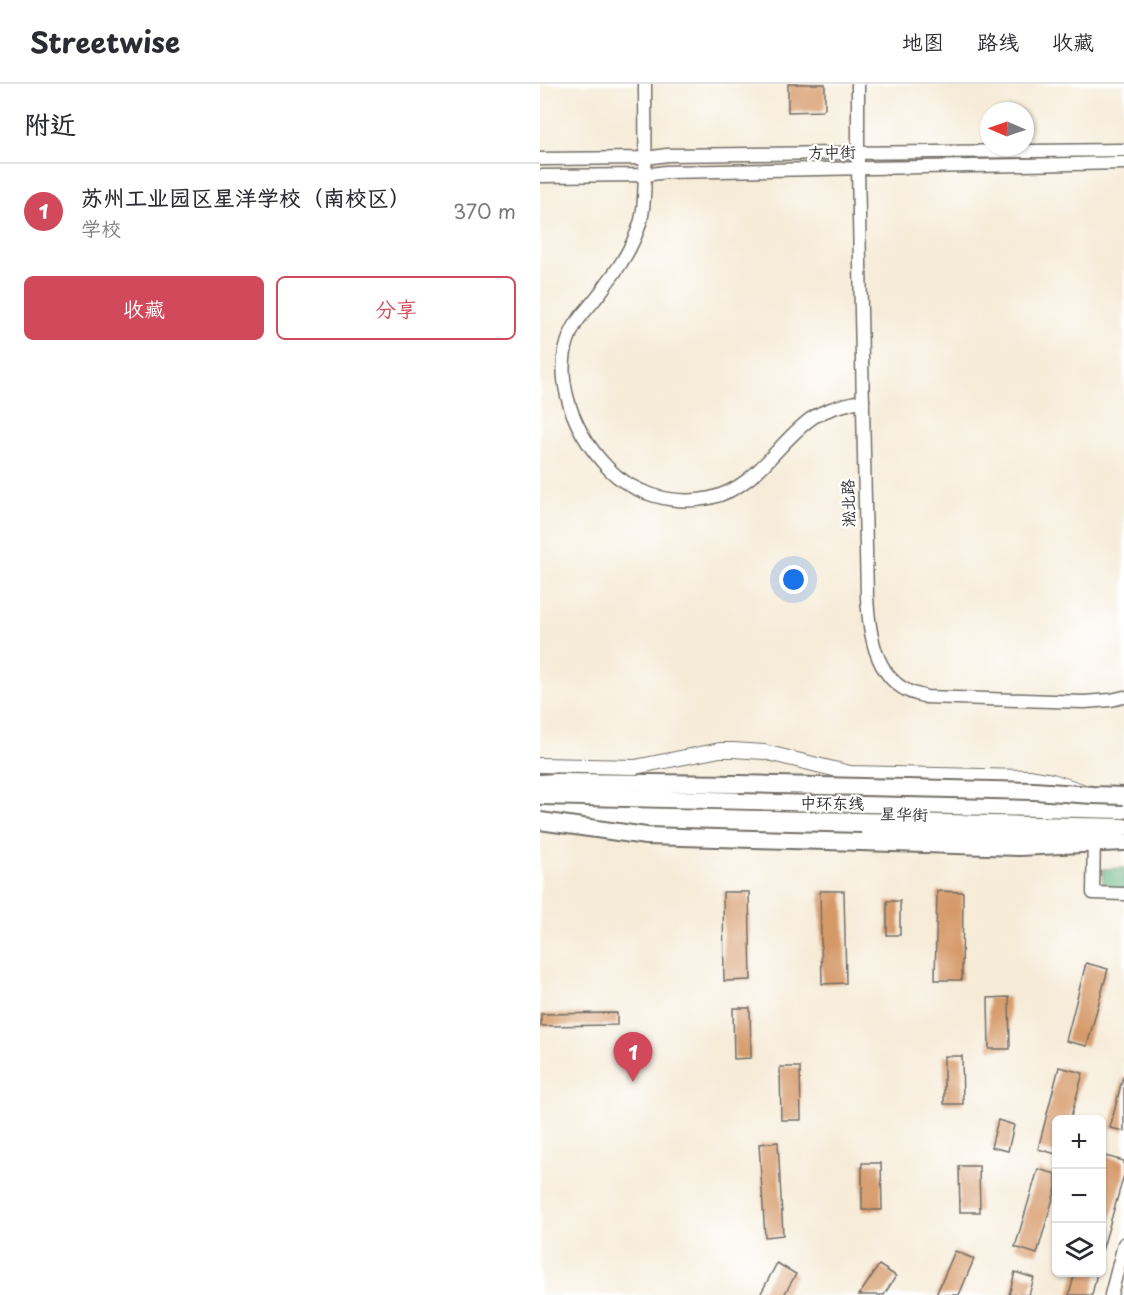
<!DOCTYPE html>
<html lang="zh">
<meta charset="utf-8">
<style>
body{margin:0;font-family:"Playpen Sans","LXGW WenKai TC",sans-serif;background:#f2f2f3;color:#2b2b33}
.controls{position:absolute;right:18px;bottom:18px;display:grid;overflow:hidden;border-radius:9px;box-shadow:0 2px 4px #0004}
.controls button{width:54px;height:54px;display:grid;place-items:center;padding:0;border:0;border-bottom:2px solid #e1e1e2;background:#fff;color:#2b2b33;font:30px sans-serif}
.compass{position:absolute;left:440px;top:18px;width:54px;height:54px;border-radius:50%;background:#fff;box-shadow:0 2px 4px #0004;rotate:272deg}
.you{position:absolute;left:254px;top:496px;width:21px;height:21px;margin:-15px;border:4px solid #fff;border-radius:50%;background:#1a73e8;box-shadow:0 0 0 9px #1a73e833}
.badge{display:grid;place-items:center;width:39px;height:39px;border-radius:50%;background:#d1495b;color:#fff;font-size:20px;font-weight:700}
.pin{position:absolute;translate:-50% -50px;filter:drop-shadow(0 2px 3px #0008)}
.pin::after{content:'';position:absolute;top:32px;width:21px;height:18px;background:inherit;clip-path:polygon(0 0,100% 0,50% 100%)}
.list{margin:0;padding:0;list-style:none}
h2{display:flex;justify-content:space-between;align-items:center;height:78px;margin:0;padding:0 24px;font-size:26px}
h2 small{font-size:20px;font-weight:400;color:#7c7c81}
.list li{display:grid;grid-template-columns:39px 1fr auto;gap:18px;align-items:center;box-sizing:border-box;height:96px;padding:0 24px;border-top:2px solid #e1e1e2}
.list b{display:block;font-size:22px;white-space:nowrap}
.list p{margin:0;font-size:20px;white-space:nowrap;color:#7c7c81}
.list em{font-size:20px;font-style:normal;color:#7c7c81}
.actions{display:flex;gap:12px;padding:18px 24px}
.actions a{flex:1;padding:14px 0;border:2px solid #d1495b;border-radius:9px;text-align:center;font-size:21px;color:#d1495b}
.actions .main{background:#d1495b;color:#fff}
.icon{flex:none;width:33px;height:33px;fill:none;stroke:currentColor;stroke-width:2;stroke-linecap:round;stroke-linejoin:round}
.map{position:relative;flex:none;width:584px;height:1211px;overflow:hidden}
header{display:flex;align-items:center;gap:36px;box-sizing:border-box;height:84px;padding:0 30px;background:#fff;border-bottom:2px solid #e1e1e2}
header strong{font-size:28px}
nav{display:flex;gap:33px;margin-inline-start:auto;font-size:21px}
main{display:flex}
aside{flex:1;background:#fff}
.map>svg:first-child{display:block}
</style>
<header>
<strong>Streetwise</strong>
<nav><a>地图</a><a>路线</a><a>收藏</a></nav>
</header>
<main>
<aside>
<h2>附近<small></small></h2>
<ul class="list">
<li><span class="badge">1</span><div><b>苏州工业园区星洋学校（南校区）</b><p>学校</p></div><em>370 m</em></li>
</ul>
<div class="actions"><a class="main">收藏</a><a>分享</a></div>
</aside>
<div class="map">
<svg width="584" height="1211" viewBox="0 0 584 1211">
<rect width="100%" height="100%" fill="#fff"/>
<filter id="ink" filterUnits="userSpaceOnUse"><feTurbulence type="fractalNoise" baseFrequency=".0167" numOctaves="2"/><feDisplacementMap in="SourceGraphic" scale="12" xChannelSelector="R" yChannelSelector="G"/><feConvolveMatrix kernelMatrix="1 2 1 2 8 2 1 2 1" color-interpolation-filters="sRGB"/></filter>
<filter id="wash" filterUnits="userSpaceOnUse"><feTurbulence type="fractalNoise" baseFrequency=".008" numOctaves="4" result="noise"/><feDisplacementMap in="SourceGraphic" scale="24" xChannelSelector="R" yChannelSelector="G"/><feGaussianBlur stdDeviation="1.35" result="paint"/><feColorMatrix in="noise" values="0 0 0 0 0 0 0 0 0 0 0 0 0 0 0 0 0 1.4 0 .05"/><feComposite in="paint" operator="in"/></filter>
<g filter="url(#wash)">
<rect width="100%" height="100%" fill="#f6ebd7"/>
<!-- forest -->
<path fill="#6ab883" stroke="#4a7257" stroke-width="1.5" d="M584 784V807L563 805V785Z"/>
<g id="blocks">
<!-- building -->
<g fill="#d59967">
<path d="M248 0H285V24L282 27 248 28Z"/>
<path d="M280 807H304L306 899 282 900Z"/>
<path d="M397 807 423 808 422 896H395Z"/>
<path d="M183 808H209L211 896 184 897Z"/>
<rect x="347" y="817" width="13" height="34"/>
<path d="M546 879 568 885 547 962 526 957Z"/>
<path d="M469 913 470 965H449L448 914Z"/>
<path d="M193 924H210L211 974 194 975Z"/>
<path d="M77 929V941L1 942V930Z"/>
<path d="M404 972H422L423 1020H404Z"/>
<path d="M240 983H260L261 1036H241Z"/>
<path d="M519 983 543 989 530 1036H516V1070L498 1065Z"/>
<path d="M583 992H584V1047L570 1044Z"/>
<path d="M458 1036 474 1041 468 1067 451 1063Z"/>
<path d="M238 1058 243 1151 225 1153 219 1060Z"/>
<path d="M565 1072 584 1077V1091L562 1167V1085Z"/>
<path d="M322 1079H341L342 1126H322Z"/>
<path d="M419 1082H439L440 1128H420Z"/>
<path d="M498 1085 516 1090V1104L497 1170 475 1163Z"/>
<path d="M415 1167 434 1175 419 1211H396Z"/>
<path d="M237 1179 256 1190 244 1211H220Z"/>
<path d="M339 1181 356 1192 344 1211H319Z"/>
<path d="M475 1188 494 1194 489 1211H469Z"/>
<path d="M535 1188 557 1189 552 1211H529Z"/>
</g>
</g>
</g>
<g filter="url(#ink)">
<use href="#blocks" fill-opacity="0" stroke="#726e67" stroke-width="1.5"/>
<g fill="none" stroke-linecap="round" stroke-linejoin="round">
<!-- secondary casing -->
<g stroke="#726e67" stroke-width="15">
<g id="secondary">
<path d="M105 0C105 30 106 60 105 91 104 105 105 121 101 136 95 158 81 181 67 199 59 212 48 223 39 235 6 282 31 345 67 383 92 410 134 422 170 414 218 403 235 360 272 334 287 324 305 321 323 316"/>
<path d="M318 0V84L327 513C329 546 334 591 368 607 374 610 381 611 386 613L544 618 571 616 584 613"/>
<path d="M0 75 106 74 127 71 584 66"/>
<path d="M0 92 105 91 126 88 584 79"/>
<path d="M554 751 553 809 584 810"/>
<path d="M571 1211 584 1160"/>
</g>
</g>
<!-- primary casing -->
<g stroke="#726e67" stroke-width="16">
<g id="primary">
<path d="M0 681 95 683 180 666H193L224 668 310 689 489 693 512 697 542 707"/>
<path d="M65 740 571 752"/>
</g>
</g>
<!-- highway casing -->
<g stroke="#726e67" stroke-width="20">
<g id="highway">
<path d="M0 699 17 698 199 700"/>
<path d="M0 712 584 726"/>
<path d="M0 730 584 743"/>
<path d="M321 758 479 763 584 758"/>
</g>
</g>
<!-- secondary -->
<use href="#secondary" stroke="#fff" stroke-width="12"/>
<!-- primary -->
<use href="#primary" stroke="#fff" stroke-width="14"/>
<!-- highway -->
<use href="#highway" stroke="#fff" stroke-width="16"/>
<!-- highway-bridge casing -->
<g stroke="#726e67" stroke-width="20" stroke-linecap="butt">
<g id="highway-bridge">
<path d="M199 700 494 707 553 711 584 712"/>
<path d="M0 737 106 752 321 758"/>
</g>
</g>
<!-- highway-bridge -->
<use href="#highway-bridge" stroke="#fff" stroke-width="16"/>
</g>
</g>
<g text-anchor="middle" stroke-width="4.5" stroke-linejoin="round" paint-order="stroke">
<!-- street labels -->
<g font-size="16" fill="#2b2b2b" stroke="#fff">
<text transform="translate(292 68) rotate(-1)" y="6">方中街</text>
<text transform="translate(308 419) rotate(-91)" y="6">淞北路</text>
<text transform="translate(292 719) rotate(1)" y="6">中环东线</text>
<text transform="translate(364 730) rotate(1)" y="6">星华街</text>
</g>
</g>
</svg>
<div class="controls">
<button>+</button>
<button>−</button>
<button><svg class="icon" aria-label="layers" viewBox="0 0 24 24"><path d="M12 4l9 5-9 5-9-5zM3 14l9 5 9-5"/></svg></button>
</div>
<svg class="compass" viewBox="-18 -18 36 36"><path d="M0-13l5 13h-10z" fill="#e53935"/><path d="M0 13l5-13h-10z" fill="#7c7c81"/></svg>
<div class="you"></div>
<div class="pin badge" style="left:93px;top:998px">1</div>
</div>
</main>
